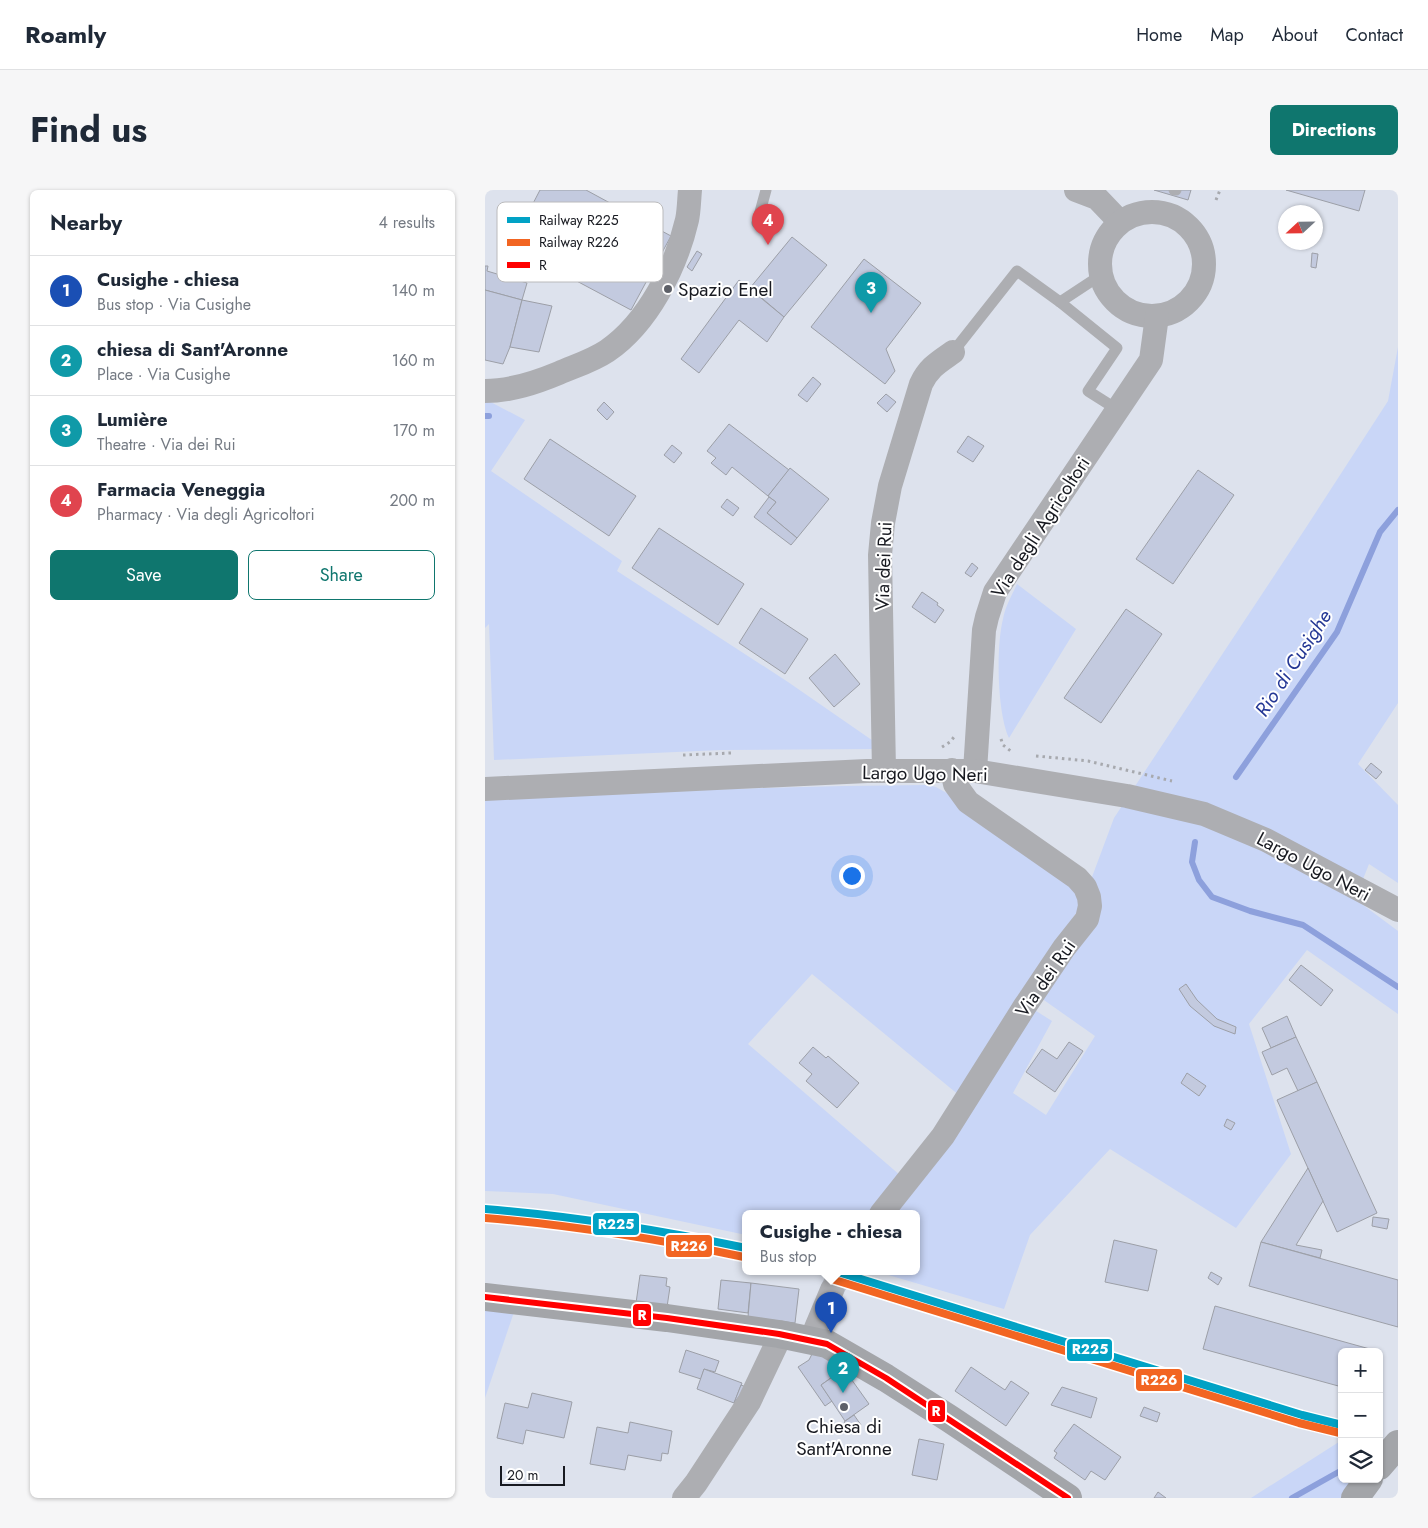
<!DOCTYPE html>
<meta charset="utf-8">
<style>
body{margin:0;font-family:Jost,sans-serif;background:#f6f6f7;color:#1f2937}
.controls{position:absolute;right:15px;bottom:15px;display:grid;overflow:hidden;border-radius:8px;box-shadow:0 1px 4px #0004}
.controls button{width:45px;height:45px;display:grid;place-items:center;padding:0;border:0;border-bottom:1px solid #e0e1e3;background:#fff;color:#1f2937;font:25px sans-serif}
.compass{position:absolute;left:793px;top:15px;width:45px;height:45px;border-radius:50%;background:#fff;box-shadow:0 1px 4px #0004;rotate:248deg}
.scale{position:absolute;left:15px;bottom:12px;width:65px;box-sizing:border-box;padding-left:5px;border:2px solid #181a21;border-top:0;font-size:14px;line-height:18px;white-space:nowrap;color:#181a21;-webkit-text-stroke:4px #fff;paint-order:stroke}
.you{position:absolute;left:366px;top:685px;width:18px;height:18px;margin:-12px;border:4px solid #fff;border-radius:50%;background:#1a73e8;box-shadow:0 0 0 8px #1a73e833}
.badge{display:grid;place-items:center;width:32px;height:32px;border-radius:50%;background:#0f766e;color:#fff;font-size:16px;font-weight:700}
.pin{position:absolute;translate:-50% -41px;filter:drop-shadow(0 1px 2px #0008)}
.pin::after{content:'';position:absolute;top:26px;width:18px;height:15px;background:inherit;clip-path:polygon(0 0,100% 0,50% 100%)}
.popup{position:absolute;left:257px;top:1020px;width:178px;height:65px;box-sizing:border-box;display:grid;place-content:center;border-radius:8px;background:#fff;filter:drop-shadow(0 1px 4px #0005);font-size:16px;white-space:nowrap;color:#747a83}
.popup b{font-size:19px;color:#1f2937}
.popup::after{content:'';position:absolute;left:50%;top:100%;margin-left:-10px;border:10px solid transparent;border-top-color:#fff}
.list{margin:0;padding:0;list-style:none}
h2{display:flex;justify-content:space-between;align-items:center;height:65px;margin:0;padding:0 20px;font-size:21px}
h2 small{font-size:16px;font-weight:400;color:#747a83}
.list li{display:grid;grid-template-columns:32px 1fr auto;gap:15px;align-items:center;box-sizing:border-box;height:70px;padding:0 20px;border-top:1px solid #e0e1e3}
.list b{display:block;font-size:19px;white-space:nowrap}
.list p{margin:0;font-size:16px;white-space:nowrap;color:#747a83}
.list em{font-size:16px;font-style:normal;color:#747a83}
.actions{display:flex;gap:10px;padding:15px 20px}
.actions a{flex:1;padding:11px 0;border:1px solid #0f766e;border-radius:8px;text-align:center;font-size:18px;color:#0f766e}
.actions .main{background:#0f766e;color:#fff}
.icon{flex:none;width:28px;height:28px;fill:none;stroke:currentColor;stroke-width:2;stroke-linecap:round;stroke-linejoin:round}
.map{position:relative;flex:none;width:913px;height:1308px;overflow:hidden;border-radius:8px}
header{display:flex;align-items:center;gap:30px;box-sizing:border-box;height:70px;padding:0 25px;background:#fff;border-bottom:1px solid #e0e1e3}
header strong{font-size:24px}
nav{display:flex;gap:28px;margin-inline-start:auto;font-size:18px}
.intro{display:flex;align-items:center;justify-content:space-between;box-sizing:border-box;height:120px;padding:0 30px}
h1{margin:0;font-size:35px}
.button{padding:12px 22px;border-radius:8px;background:#0f766e;color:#fff;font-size:18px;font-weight:700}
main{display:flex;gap:30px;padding:0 30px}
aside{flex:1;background:#fff;border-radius:8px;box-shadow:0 1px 4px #0004}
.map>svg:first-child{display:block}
</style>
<header>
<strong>Roamly</strong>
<nav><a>Home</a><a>Map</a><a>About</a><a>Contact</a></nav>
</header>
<div class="intro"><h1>Find us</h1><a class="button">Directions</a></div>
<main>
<aside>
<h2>Nearby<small>4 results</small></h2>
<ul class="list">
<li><span class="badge" style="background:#1a4fb4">1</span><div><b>Cusighe - chiesa</b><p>Bus stop · Via Cusighe</p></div><em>140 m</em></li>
<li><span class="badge" style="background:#0f9aa8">2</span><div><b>chiesa di Sant'Aronne</b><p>Place · Via Cusighe</p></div><em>160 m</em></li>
<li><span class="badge" style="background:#0f9aa8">3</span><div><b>Lumière</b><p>Theatre · Via dei Rui</p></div><em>170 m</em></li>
<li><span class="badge" style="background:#e0444e">4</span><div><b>Farmacia Veneggia</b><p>Pharmacy · Via degli Agricoltori</p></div><em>200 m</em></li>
</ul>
<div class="actions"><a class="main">Save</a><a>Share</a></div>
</aside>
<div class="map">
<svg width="913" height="1308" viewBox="0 0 913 1308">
<rect width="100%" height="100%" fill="#dde2ed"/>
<!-- green -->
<g fill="#c9d6f7">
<path d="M913 157V513L873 574 913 615V693L884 674 870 709 913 741V824L822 760 764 834 806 964 751 1038 625 959 545 1045 519 1119 393 1082H431V1024H409L548 819 567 831 528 903 561 925 610 846 556 808 611 714 607 687 629 628 822 336 903 211Z"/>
<path d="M0 209 40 230 6 281 137 371 132 381 303 492 394 555 391 559 236 560 9 570 4 434 0 438Z"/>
<path d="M532 394 591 439 524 548C512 522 511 457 518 429 520 417 527 405 532 394Z"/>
<path d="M442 595 451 597 467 606 588 691 595 717 536 807 475 906 327 784 263 854 416 986 388 1024H261V1045L68 1004 0 1001V610C147 602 295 596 442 595Z"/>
<path d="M0 1118 29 1122 0 1208Z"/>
<path d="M857 1250V1289H894L880 1308H766Z"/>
</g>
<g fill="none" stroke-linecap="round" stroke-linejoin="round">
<!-- stream -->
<g stroke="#8da0dc" stroke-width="6">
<path d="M0 226H4"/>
<path d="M751 587 852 442 895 342 913 320"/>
<path d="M710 652 707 672 714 690 727 707 765 721 818 735 913 797"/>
<path d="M807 1308 857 1280"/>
</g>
</g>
<!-- building -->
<g fill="#c3cadf" stroke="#9c9fa7">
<path d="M55 0H101L186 46 146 120 26 56Z"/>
<path d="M669 0H706L703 10Z"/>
<path d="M801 0H880L874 21Z"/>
<path d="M307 47 342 75 299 127 265 98Z"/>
<path d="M212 61 217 64 207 81 202 77Z"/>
<path d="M827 63 833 64 831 78 826 77Z"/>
<path d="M379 69 436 113 401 159 410 181 400 194 326 137Z"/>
<path d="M0 76H3L2 81 42 93 37 110 0 100Z"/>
<path d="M254 90 299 127 282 152 254 130 214 183 196 169Z"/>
<path d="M0 100 37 110 25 157 18 174 0 170Z"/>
<path d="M37 110 67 116 54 162 25 157Z"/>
<path d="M328 187 336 194 322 212 313 205Z"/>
<path d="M401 204 411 212 402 222 392 213Z"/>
<path d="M119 212 129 222 122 230 112 220Z"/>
<path d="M244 234 304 280 283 306 247 277 241 285 226 273 231 268 222 261Z"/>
<path d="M483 246 499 256 488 272 472 262Z"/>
<path d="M65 249 151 306 124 346 39 289Z"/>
<path d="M187 255 197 263 189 273 179 265Z"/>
<path d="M305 278 344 309 312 348 282 323 291 312 283 306Z"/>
<path d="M713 280 749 305 688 394 651 369Z"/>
<path d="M284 307 291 312 282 323 312 348 306 355 269 327Z"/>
<path d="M242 309 254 318 248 326 236 317Z"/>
<path d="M174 338 259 394 233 435 147 378Z"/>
<path d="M487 373 493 378 486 387 480 383Z"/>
<path d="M437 402 453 413 452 415 459 420 450 433 427 417Z"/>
<path d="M276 418 323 449 300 484 254 453Z"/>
<path d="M641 419 677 444 616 533 579 508Z"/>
<path d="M350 464 375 494 349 517 324 488Z"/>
<path d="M886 573 897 582 891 589 880 580Z"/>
<path d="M816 775 848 800 836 816 804 790Z"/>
<path d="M701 794 712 810 732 829 751 837 750 844 729 836 705 816 694 799Z"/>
<path d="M802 826 811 847 786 858 777 838Z"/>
<path d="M811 847 832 892 813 901 802 878 787 885 777 862Z"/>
<path d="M584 852 598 861 570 902 541 882 557 859 572 869Z"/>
<path d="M328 857 341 868 343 866 374 893 352 918 321 891 327 884 314 873Z"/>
<path d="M702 883 721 896 714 906 696 893Z"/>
<path d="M832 892 892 1023 852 1042 792 910Z"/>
<path d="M742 929 750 933 746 940 739 936Z"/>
<path d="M823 978 838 1011 811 1055 837 1060 835 1068 776 1052Z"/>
<path d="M888 1027 904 1029 902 1039 887 1036Z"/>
<path d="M629 1050 672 1060 663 1101 620 1092Z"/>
<path d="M776 1052 913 1090V1137L764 1096Z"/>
<path d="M726 1082 737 1088 733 1095 723 1088Z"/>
<path d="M155 1085 182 1088 181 1096 185 1097 182 1117 151 1113Z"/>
<path d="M236 1090 266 1093 263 1123 233 1119Z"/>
<path d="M266 1093 314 1099 310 1133 263 1127Z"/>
<path d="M730 1116 892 1161 857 1162V1197L718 1159Z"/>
<path d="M201 1160 234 1171 230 1182 219 1179 216 1189 194 1182Z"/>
<path d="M338 1160 354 1182 336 1195 347 1211 340 1216 313 1177 324 1170 327 1164Z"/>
<path d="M486 1177 520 1200 526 1191 544 1203 521 1236 470 1201Z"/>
<path d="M219 1179 257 1193 249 1213 212 1199Z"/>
<path d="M359 1179 384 1214 360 1231 336 1195Z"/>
<path d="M256 1195 261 1197 249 1213Z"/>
<path d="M577 1197 612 1208 606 1228 566 1215Z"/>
<path d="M47 1203 87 1212 79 1248 41 1240 38 1254 12 1248 20 1213 43 1218Z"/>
<path d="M659 1217 675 1223 672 1232 655 1226Z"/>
<path d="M369 1225 376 1235 366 1242 359 1232Z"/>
<path d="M145 1232 187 1241 183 1264 177 1263 176 1271 143 1265 140 1280 105 1274 112 1237 143 1243Z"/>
<path d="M589 1234 636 1267 620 1290 606 1281 600 1290 569 1268 572 1263 569 1261Z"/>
<path d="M434 1249 459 1254 452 1290 427 1285Z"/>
<path d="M673 1302 681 1308H669Z"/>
</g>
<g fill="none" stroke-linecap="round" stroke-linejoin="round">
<!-- street-tunnel -->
<path stroke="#b6bac4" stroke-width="24" stroke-dasharray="24 12" stroke-linecap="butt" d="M347 1100 356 1082"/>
<!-- path -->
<g stroke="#a7a9ae" stroke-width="3" stroke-dasharray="2.5 4" stroke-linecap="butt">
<path d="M731 10 735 0"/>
<path d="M516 549 518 555 527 562"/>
<path d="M457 557 465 552 469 547"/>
<path d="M198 565 246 563"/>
<path d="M551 566 603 571 687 591"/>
</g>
<!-- lane -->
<g stroke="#adaeb2" stroke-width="11">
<path d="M689 0H691"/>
<path d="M272 33 281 0"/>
<path d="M616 85 575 112 632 158 603 201 633 220"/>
<path d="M468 162 532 81 575 112"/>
</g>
<!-- street -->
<g stroke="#adaeb2" stroke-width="24">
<path d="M591 0 612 8 635 32"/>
<circle cx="667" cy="74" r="52"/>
<path d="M0 201C26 201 50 193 74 183 90 176 107 171 122 161 163 133 191 77 202 30 204 21 204 10 205 0"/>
<path d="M399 581 395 365 398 333 405 296 436 194C444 177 454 172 468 162"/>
<path d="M490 581 499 440 502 427 510 402 666 170 672 126"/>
<path d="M0 599 382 581H490L642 606 719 624 781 650 913 720"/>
<path d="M396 1024 458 946 540 816 579 758 602 729 605 716 604 707 600 697 592 688 483 612 470 594 467 580"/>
<path d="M326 1150 347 1100"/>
<path d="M199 1308 211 1293 264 1212 292 1153 294 1144"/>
</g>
<!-- secondary -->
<g stroke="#a3a5a9" stroke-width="28">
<path d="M0 1107 182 1128 294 1144 342 1154 401 1188 465 1229 583 1308"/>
<path d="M894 1276 913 1254"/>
<path d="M870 1308 884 1289"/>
</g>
<!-- bus-1 casing -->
<g stroke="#fff" stroke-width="10">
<path id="bus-1" d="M0 1107 182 1128 294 1144 342 1154 401 1188 583 1308"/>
</g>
<!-- bus-1 -->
<use href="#bus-1" stroke="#f00" stroke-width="6"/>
<!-- rail-1 casing -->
<g stroke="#fff" stroke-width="11">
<g id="rail-1">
<path d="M0 1019C88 1026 175 1040 261 1058"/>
<path d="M353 1082 817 1225 857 1235"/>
</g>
</g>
<!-- rail-2 casing -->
<g stroke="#fff" stroke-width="11">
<g id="rail-2">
<path d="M0 1028C87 1035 173 1049 259 1067"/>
<path d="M350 1090 814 1233 855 1243"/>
</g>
</g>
<!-- rail-1 -->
<use href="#rail-1" stroke="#01a2c5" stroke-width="8"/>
<!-- rail-2 -->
<use href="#rail-2" stroke="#f26522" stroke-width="8"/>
</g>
<!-- markers -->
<g fill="#5d6068" stroke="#fff" stroke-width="2">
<circle cx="183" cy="99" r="5"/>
<circle cx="359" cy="1217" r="5"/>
</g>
<g text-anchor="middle" stroke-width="4" stroke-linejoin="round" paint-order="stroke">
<!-- poi labels -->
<g font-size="19" fill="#181a21" stroke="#fff" text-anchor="start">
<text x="193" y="106">Spazio Enel</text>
<text x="359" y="1243" text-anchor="middle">Chiesa di<tspan x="359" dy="22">Sant'Aronne</tspan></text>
</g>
<!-- street labels -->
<g font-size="19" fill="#181a21" stroke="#fff">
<text transform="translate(555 337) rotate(-57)" y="7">Via degli Agricoltori</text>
<text transform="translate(398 376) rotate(-88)" y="7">Via dei Rui</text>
<text transform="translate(440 583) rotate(1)" y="7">Largo Ugo Neri</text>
<text transform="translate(829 676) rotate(28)" y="7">Largo Ugo Neri</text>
<text transform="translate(560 788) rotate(-55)" y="7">Via dei Rui</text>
</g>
<!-- water labels -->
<g font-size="20" font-style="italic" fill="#253895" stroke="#fff">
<text transform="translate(808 473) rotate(-57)" y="7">Rio di Cusighe</text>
</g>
</g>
<!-- legend -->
<rect x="12" y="12" width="166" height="80" rx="8" fill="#fff" stroke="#bababc" stroke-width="1"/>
<rect x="22" y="27" width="23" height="6" fill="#01a2c5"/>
<rect x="22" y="49" width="23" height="7" fill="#f26522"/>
<rect x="22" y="72" width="23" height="6" fill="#f00"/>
<g font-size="14" fill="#181a21">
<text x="54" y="35">Railway R225</text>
<text x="54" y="57">Railway R226</text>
<text x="54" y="80">R</text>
</g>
<g stroke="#fff" stroke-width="2">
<rect x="107" y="1022" width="48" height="24" rx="5" fill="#01a2c5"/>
<rect x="180" y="1044" width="48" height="24" rx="5" fill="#f26522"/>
<rect x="147" y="1113" width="20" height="24" rx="5" fill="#f00"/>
<rect x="581" y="1148" width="47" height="24" rx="5" fill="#01a2c5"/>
<rect x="650" y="1178" width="48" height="24" rx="5" fill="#f26522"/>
<rect x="442" y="1209" width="19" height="24" rx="5" fill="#f00"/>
</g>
<g font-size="14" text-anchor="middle" font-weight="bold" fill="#fff">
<text x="131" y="1039">R225</text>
<text x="204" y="1061">R226</text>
<text x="157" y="1130">R</text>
<text x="605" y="1164">R225</text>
<text x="674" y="1195">R226</text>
<text x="451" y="1226">R</text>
</g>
</svg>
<div class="controls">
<button>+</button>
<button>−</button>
<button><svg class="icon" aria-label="layers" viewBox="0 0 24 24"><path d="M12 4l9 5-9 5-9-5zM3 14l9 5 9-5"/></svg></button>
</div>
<svg class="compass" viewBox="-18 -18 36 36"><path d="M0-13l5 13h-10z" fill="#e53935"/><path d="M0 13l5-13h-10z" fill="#747a83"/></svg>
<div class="scale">20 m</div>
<div class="you"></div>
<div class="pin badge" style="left:346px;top:1143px;background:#1a4fb4">1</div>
<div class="popup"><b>Cusighe - chiesa</b>Bus stop</div>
<div class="pin badge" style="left:358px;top:1203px;background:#0f9aa8">2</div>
<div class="pin badge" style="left:386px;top:123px;background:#0f9aa8">3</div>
<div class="pin badge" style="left:283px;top:55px;background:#e0444e">4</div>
</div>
</main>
